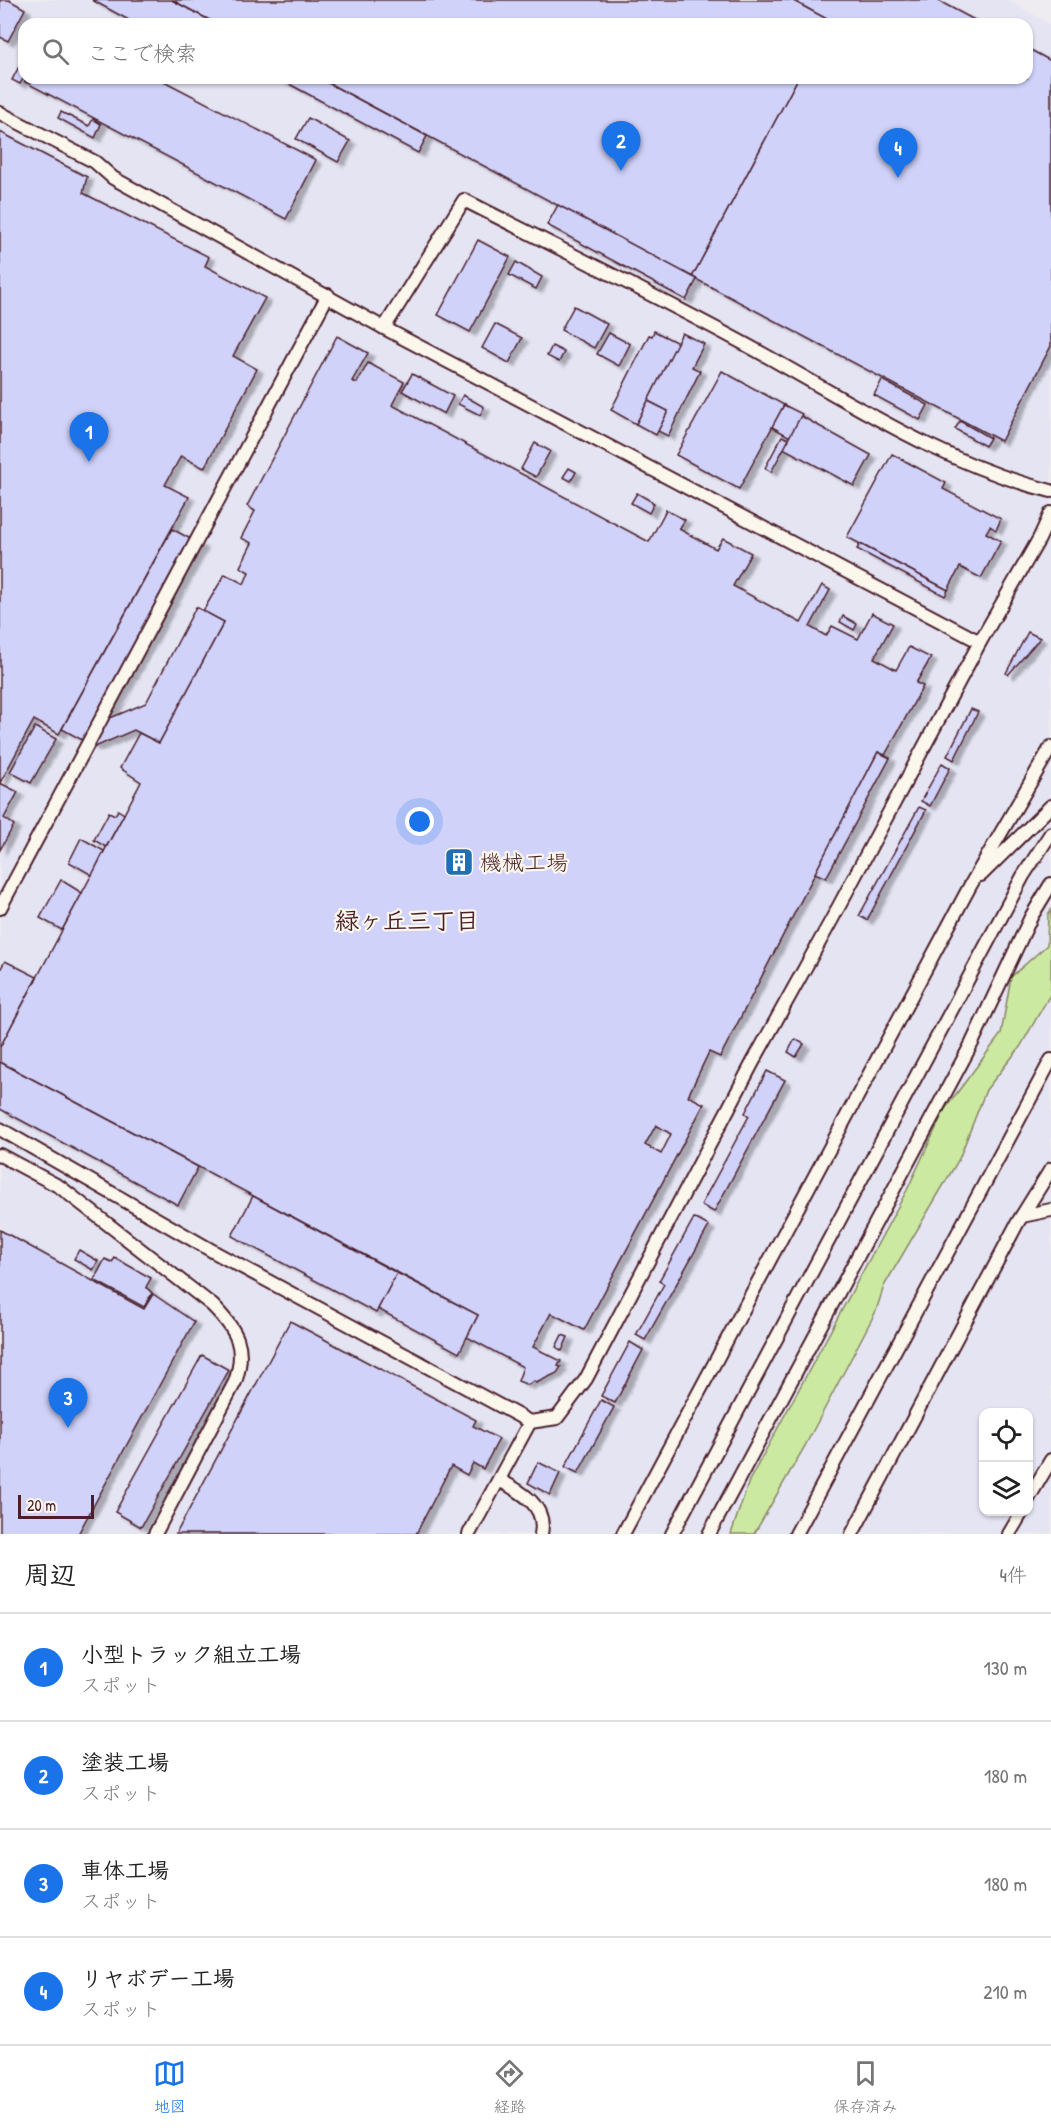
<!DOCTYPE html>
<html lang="ja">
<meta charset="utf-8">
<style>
body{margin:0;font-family:"Patrick Hand","Klee One",sans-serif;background:#f6f6f6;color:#222}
.controls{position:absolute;right:18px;bottom:18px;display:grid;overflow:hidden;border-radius:12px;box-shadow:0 2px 4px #0004}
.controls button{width:54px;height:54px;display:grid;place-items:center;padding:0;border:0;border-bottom:2px solid #e0e0e0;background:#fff;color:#222;font:30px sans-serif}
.scale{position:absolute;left:18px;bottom:15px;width:76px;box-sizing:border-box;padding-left:6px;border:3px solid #4a1f2b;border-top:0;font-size:16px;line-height:21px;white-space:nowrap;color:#4a1f2b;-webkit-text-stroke:4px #fbf7ec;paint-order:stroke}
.you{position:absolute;left:420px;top:822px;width:21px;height:21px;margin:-15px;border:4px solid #fff;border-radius:50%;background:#1a73e8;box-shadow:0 0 0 9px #1a73e833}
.badge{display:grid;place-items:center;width:39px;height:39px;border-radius:50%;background:#1a73e8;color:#fff;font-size:20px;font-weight:700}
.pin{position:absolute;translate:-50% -50px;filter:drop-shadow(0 2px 3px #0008)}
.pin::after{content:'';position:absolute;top:32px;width:21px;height:18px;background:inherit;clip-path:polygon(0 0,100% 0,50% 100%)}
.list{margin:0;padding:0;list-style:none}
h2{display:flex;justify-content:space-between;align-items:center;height:78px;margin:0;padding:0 24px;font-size:26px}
h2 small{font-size:20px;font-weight:400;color:#767676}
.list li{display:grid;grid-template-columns:39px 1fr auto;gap:18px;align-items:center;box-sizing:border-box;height:108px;padding:0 24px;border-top:2px solid #e0e0e0}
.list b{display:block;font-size:22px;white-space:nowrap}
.list p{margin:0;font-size:20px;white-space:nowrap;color:#767676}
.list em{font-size:20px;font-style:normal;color:#767676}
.icon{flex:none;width:33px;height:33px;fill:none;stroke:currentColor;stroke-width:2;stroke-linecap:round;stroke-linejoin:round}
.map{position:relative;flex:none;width:1051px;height:1534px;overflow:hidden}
.search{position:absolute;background:#fff;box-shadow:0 2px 4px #0004;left:18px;right:18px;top:18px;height:66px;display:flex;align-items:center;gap:15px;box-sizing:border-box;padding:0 21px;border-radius:18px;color:#767676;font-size:22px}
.sheet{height:510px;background:#fff}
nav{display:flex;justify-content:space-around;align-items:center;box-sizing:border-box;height:84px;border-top:2px solid #e0e0e0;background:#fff;font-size:16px;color:#767676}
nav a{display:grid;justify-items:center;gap:3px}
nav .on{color:#1a73e8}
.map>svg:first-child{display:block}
</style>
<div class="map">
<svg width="1051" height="1534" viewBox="0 0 1051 1534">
<defs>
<filter id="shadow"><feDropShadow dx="6" dy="4" stdDeviation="1.5" flood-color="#0004"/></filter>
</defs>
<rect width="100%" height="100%" fill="#eeecf0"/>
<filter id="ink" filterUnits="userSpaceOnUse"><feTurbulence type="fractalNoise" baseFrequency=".0167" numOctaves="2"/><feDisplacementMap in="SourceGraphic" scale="12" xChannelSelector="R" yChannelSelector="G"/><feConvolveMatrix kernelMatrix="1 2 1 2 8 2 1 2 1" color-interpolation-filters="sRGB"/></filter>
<g filter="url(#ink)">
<!-- built -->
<path fill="#e5e4f3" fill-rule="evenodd" d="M0 0H1008L1051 25V1534H0ZM24 24H1027V78H24ZM984 1412H1028V1512H984Z"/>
<!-- green -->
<path fill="#cbe9a1" stroke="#8a8466" stroke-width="1.5" d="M1051 910V993L1020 1047 986 1090 959 1159 884 1286 876 1311 805 1446 754 1534H731L749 1481 907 1190 945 1109 1001 1034 1011 977 1047 945 1048 914Z"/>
<!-- building -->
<g fill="#d0d2fa" stroke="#4a1f2b" stroke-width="1.5" fill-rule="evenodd" filter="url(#shadow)">
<path d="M0 0H9L25 9 8 41 0 37Z"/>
<path d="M92 0H172L217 24H136Z"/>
<path d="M172 0H792L829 20 827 24H217Z"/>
<path d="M792 0H937L982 24H827L829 20Z"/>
<path d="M1027 48 1051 61V346L1001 441 692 277 798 78H1027Z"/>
<path d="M24 57V77L20 84 12 80Z"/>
<path d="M27 78H158L316 160 286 219 25 82Z"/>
<path d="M278 78H319L427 136 418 153Z"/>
<path d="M319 78H798L692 277Z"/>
<path d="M61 112 89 126 93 119 101 124 95 138 58 118Z"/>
<path d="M308 118 350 141 338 162 296 139Z"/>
<path d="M0 132 87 177 83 193 209 257 205 266 265 298 233 356 257 369 204 468 181 456 165 485 189 497 59 734 34 720 0 783Z"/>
<path d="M558 205 697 279 686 300 547 225Z"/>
<path d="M478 240 510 257 470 332 438 315Z"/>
<path d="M516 262 542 277 536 289 509 275Z"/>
<path d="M574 306 607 324 594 348 561 330Z"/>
<path d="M495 324 522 338 509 363 482 348Z"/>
<path d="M654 331 678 343 636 424 611 410 649 335 652 336Z"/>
<path d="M609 333 630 344 619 366 597 354Z"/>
<path d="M682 333 704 344 692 367 700 371 668 436 658 431 668 411 648 401Z"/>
<path d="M337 336 368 353 352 381 357 383 368 363 404 382 392 405 649 542 666 510 685 520 679 529 716 549 723 538 751 553 733 586 801 623 822 585 830 590 810 627 826 636 832 626 858 639 872 613 893 624 874 658 896 670 909 647 931 658 916 683 923 686 885 755 878 752 720 1057 709 1052 688 1096 704 1104 584 1330 551 1313 533 1347 561 1361 558 1366 561 1367 557 1373 536 1383 534 1381 528 1385 518 1381 523 1367 467 1337 478 1315 0 1062V1047L141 782 120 768 139 733 159 743 224 622 203 611 225 574 244 584 249 572 240 567 252 543 241 538 255 511 247 506ZM656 1125 671 1134 661 1154 645 1145Z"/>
<path d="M552 346 564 352 559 362 547 356Z"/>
<path d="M722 371 784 405 739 489 676 455Z"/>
<path d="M412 374 453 396 444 414 402 391Z"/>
<path d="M882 380 928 405 920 420 874 395Z"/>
<path d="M463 395 484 407 480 415 458 404Z"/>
<path d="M648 401 668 411 656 435 636 424Z"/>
<path d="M784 405 802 414 790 437 772 427Z"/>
<path d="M801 416 871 455 854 486 783 448Z"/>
<path d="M960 421 990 438 985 446 955 429Z"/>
<path d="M782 436 789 439 771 472 765 468Z"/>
<path d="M535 443 550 451 536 477 521 469Z"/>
<path d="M892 454 946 483 943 489 1001 519 996 530 990 526 986 533 1001 541 981 578 960 567 948 590 847 537Z"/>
<path d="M569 468 576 472 571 481 563 477Z"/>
<path d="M637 493 654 503 649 513 631 503Z"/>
<path d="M172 529 202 545 108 719 146 703 196 607 224 622 159 743 134 730 95 747 62 729Z"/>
<path d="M860 544 948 590 945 596 857 549Z"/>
<path d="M843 616 857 624 854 630 840 622Z"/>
<path d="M1028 632 1040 638 1008 675 1006 673Z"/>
<path d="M971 709 978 712 954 760 947 756Z"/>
<path d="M35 727 56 739 31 783 10 772Z"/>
<path d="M878 752 890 758 826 878 815 873Z"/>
<path d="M942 763 950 768 930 806 921 801Z"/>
<path d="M0 783 18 792 4 818 14 825 0 850Z"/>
<path d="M919 807 926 810 867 920 859 916Z"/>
<path d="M118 810 124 814 106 847 94 840 109 812 115 815Z"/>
<path d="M81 838 104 851 92 875 69 862Z"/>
<path d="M61 880 82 893 62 930 40 918Z"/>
<path d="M5 961 37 977 0 1047V970Z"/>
<path d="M795 1039 804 1044 796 1057 788 1052Z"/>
<path d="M0 1062 198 1167 178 1205 0 1109Z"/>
<path d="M767 1071 785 1080 714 1212 701 1205 749 1116 745 1113Z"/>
<path d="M253 1196 397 1273 376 1313 232 1236Z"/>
<path d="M694 1218 709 1226 645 1340 636 1335 664 1284 659 1281Z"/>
<path d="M0 1230 144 1309 153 1294 194 1322 78 1534H0Z"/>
<path d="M79 1250 98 1261 93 1270 74 1259Z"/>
<path d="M115 1258 151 1278 146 1287 152 1293 144 1307 94 1280 105 1259 112 1262Z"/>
<path d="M397 1273 478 1315 459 1353 378 1309Z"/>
<path d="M290 1321 476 1420 473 1426 499 1439 483 1469 473 1463 467 1475 451 1466 416 1534H176Z"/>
<path d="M562 1335 568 1337 562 1351 556 1347Z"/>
<path d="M630 1342 643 1350 615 1403 601 1396Z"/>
<path d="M202 1355 229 1370 141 1527 115 1512Z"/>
<path d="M601 1400 614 1407 578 1473 565 1467Z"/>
<path d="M538 1462 560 1473 550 1495 528 1483Z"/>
</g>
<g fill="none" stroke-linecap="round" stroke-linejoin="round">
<!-- lane casing -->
<g stroke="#4a1f2b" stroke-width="16">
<g id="lane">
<path d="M0 113 95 162 113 178 384 328 980 642"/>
<path d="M384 328 464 200C560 249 657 296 752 348 847 400 944 465 1051 491"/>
<path d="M981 875 1051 806"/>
<path d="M0 908 328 295"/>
<path d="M0 1129 216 1253 530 1422 557 1418 586 1379 753 1062 831 921 980 642 1039 539 1051 513"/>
<path d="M0 1155 60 1187 212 1305C237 1330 247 1347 235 1382L155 1534"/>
<path d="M1022 1216 1051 1210"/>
<path d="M499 1480C520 1491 547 1505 541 1534"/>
<path d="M1028 1499 1051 1460"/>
<path d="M469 1534 530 1422"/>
<path d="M623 1534 970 886 1051 747"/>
<path d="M672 1534 1023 876 1051 833"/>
<path d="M709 1534 972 1043 1031 917 1051 884"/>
<path d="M796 1534 1051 1060"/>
<path d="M852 1534 1018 1222 1051 1169"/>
<path d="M1009 1534 1022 1512"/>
</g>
</g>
<!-- lane -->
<use href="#lane" stroke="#fbf7ec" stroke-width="12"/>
</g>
</g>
<!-- icons -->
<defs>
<g id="building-square" transform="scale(1.5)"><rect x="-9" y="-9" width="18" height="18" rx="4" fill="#1f6fb2" stroke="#fbf7ec"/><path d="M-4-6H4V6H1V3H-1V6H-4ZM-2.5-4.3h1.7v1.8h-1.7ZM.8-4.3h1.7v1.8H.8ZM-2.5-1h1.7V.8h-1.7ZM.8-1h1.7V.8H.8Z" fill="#fff"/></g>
</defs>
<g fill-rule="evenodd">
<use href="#building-square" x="459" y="862"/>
</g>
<g text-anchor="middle" stroke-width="4.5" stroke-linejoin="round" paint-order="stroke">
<!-- poi labels -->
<g font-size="22" fill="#4a1f2b" stroke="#fbf7ec" text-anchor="start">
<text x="480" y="870">機械工場</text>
</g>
<!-- neighbourhood labels -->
<g font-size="24" font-weight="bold" fill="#4a1f2b" stroke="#fbf7ec">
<text x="407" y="929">緑ヶ丘三丁目</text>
</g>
</g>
</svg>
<div class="controls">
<button><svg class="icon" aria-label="locate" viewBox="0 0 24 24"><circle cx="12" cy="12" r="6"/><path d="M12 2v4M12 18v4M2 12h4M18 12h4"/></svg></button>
<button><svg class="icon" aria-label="layers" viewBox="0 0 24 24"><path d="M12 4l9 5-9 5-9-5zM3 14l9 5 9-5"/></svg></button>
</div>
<div class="scale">20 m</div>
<div class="you"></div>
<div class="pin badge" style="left:89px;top:462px">1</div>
<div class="pin badge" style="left:621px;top:171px">2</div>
<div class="pin badge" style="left:68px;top:1428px">3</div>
<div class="pin badge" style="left:898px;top:178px">4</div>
<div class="search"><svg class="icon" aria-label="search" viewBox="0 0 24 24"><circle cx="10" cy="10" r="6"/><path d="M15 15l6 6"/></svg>ここで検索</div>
</div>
<section class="sheet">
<h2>周辺<small>4件</small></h2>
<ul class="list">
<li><span class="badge">1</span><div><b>小型トラック組立工場</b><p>スポット</p></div><em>130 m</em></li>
<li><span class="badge">2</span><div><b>塗装工場</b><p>スポット</p></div><em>180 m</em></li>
<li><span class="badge">3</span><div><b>車体工場</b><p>スポット</p></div><em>180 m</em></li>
<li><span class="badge">4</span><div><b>リヤボデー工場</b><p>スポット</p></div><em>210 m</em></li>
</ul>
</section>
<nav>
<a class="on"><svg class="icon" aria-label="map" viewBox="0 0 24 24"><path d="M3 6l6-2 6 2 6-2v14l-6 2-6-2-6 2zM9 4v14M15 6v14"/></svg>地図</a>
<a><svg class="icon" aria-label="directions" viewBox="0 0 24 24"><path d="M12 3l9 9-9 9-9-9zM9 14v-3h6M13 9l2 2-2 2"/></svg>経路</a>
<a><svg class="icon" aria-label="saved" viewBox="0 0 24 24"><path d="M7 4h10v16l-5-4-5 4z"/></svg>保存済み</a>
</nav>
